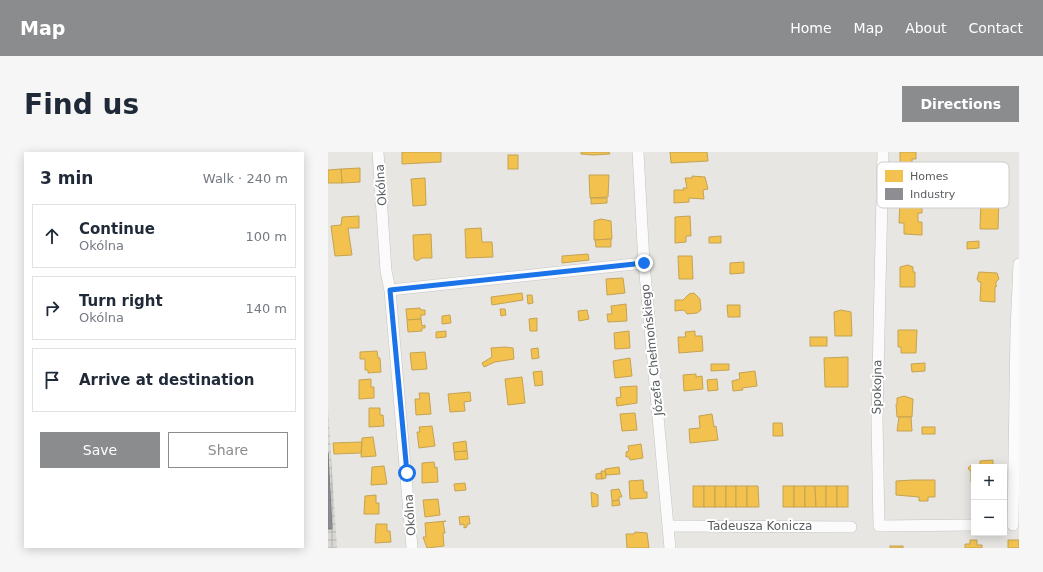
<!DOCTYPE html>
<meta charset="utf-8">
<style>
body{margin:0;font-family:"DejaVu Sans",sans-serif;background:#f6f6f7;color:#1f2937}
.controls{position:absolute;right:12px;bottom:12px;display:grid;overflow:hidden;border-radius:0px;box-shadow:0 2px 10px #0003}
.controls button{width:36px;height:36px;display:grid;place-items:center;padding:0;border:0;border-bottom:1px solid #e0e1e3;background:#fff;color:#1f2937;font:20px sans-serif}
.stop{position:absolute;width:12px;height:12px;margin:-9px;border:3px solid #1a73e8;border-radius:50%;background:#fff}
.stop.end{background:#1a73e8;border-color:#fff;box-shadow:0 1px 4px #0008}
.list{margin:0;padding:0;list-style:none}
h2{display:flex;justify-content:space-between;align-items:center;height:52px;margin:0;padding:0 16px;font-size:17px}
h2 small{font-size:13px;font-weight:400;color:#747a83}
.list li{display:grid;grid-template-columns:26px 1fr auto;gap:12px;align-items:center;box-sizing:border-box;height:64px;margin:0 8px 8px;padding:0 8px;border:1px solid #e0e1e3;border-radius:0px}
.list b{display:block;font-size:15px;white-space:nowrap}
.list p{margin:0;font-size:13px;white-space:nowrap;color:#747a83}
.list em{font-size:13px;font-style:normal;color:#747a83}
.actions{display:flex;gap:8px;padding:12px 16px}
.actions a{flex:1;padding:9px 0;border:1px solid #8b8c8d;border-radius:0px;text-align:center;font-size:14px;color:#8b8c8d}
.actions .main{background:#8b8c8d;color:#fff}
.icon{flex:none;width:22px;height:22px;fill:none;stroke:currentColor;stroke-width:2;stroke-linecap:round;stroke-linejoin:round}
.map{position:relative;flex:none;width:691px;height:396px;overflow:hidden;border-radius:0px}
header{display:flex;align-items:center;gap:24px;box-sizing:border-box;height:56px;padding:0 20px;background:#8b8c8d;color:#fff}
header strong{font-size:19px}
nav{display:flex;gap:22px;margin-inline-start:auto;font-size:14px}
.intro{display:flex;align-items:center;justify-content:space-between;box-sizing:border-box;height:96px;padding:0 24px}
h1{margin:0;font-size:28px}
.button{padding:10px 18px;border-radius:0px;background:#8b8c8d;color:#fff;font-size:14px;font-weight:700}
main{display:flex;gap:24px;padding:0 24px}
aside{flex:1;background:#fff;border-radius:0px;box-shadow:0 2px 10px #0003}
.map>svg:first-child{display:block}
</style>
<header>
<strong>Map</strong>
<nav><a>Home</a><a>Map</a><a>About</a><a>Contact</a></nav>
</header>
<div class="intro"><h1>Find us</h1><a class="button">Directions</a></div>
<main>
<aside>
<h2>3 min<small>Walk · 240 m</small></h2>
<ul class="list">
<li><svg class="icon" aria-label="ahead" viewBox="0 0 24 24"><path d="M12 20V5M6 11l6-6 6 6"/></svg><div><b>Continue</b><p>Okólna</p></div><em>100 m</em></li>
<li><svg class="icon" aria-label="right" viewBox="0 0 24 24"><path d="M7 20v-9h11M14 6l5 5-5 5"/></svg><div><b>Turn right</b><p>Okólna</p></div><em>140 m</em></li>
<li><svg class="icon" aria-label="arrive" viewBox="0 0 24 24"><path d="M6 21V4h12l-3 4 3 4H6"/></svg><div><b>Arrive at destination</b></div></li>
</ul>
<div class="actions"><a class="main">Save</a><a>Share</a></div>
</aside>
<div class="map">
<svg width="691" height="396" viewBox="0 0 691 396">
<defs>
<pattern id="industrial-grid" width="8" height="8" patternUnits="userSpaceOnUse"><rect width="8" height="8" fill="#d9d7d3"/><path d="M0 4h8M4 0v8" fill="none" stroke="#b3b2ae"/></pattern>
</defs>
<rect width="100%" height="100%" fill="#e8e6e2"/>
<!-- industrial -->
<path fill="url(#industrial-grid)" d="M0 256 9 396H0Z"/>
<!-- homes -->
<g fill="#f2c14e" stroke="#c4a353">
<path d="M74 0H113V10L74 12Z"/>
<path d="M253 0H281L282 2 265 3 253 2Z"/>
<path d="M342 0H379L380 9 343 11Z"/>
<path d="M572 0H588V7H584V13H572Z"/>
<rect x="180" y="3" width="10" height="14"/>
<path d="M32 16V30L14 31 13 17Z"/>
<path d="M13 17 14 31H0V18Z"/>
<path d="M261 23H281L280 45 262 46Z"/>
<path d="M364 24 377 25 380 37 375 38 376 47 361 46V50L346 51V38H356L355 36H359L357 26H364Z"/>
<path d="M97 26 98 53 85 54 83 27Z"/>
<path d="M660 43H663L665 47H671L670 77H652L653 47H658Z"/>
<path d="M263 46H279V51L263 52Z"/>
<path d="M572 51H594V61H590V70H594V83L576 82V71H571Z"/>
<path d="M31 64V76H20L24 103 7 104 3 74 13 73 14 65Z"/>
<path d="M362 64 363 84H358V90L347 91V65Z"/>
<path d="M273 67 283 69 284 87 266 88V69Z"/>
<path d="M153 76 154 90H164L165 105 138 106 137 77Z"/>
<path d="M103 82 104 106H94L89 109 86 107 85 83Z"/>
<path d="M393 84V91H381V85Z"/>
<path d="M283 87V95H268L267 88Z"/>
<path d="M651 89V96L639 97V90Z"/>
<path d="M260 102 261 108 234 111V104Z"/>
<path d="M350 104H364L365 127H351Z"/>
<path d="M416 110V121L402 122V111Z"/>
<path d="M580 113 585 115V120H587V135H572V115Z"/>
<path d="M651 120 669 121 671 127 668 130V134H669L667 135V150L652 149 653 130H651L649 127Z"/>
<path d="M295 126 297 141 279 143 278 127Z"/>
<path d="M194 141 195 148 164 153 163 145Z"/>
<path d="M366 141 372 147 373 158 369 161 359 162 356 158 347 159V148H355L361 142Z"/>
<path d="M199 143H204L205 151 200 152Z"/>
<path d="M298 152 299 169 280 170 279 162H284L283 154Z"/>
<path d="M399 153H412V165H400Z"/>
<path d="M92 156 93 158H97V163H93V167L79 168 78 157Z"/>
<path d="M172 157H177L178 163 173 164Z"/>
<path d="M259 158 261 167 251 169 250 159Z"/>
<path d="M513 158 523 160 524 184H507L506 160Z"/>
<path d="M122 163 123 171 114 172V164Z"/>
<path d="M209 166V179H202L201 167Z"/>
<path d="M93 167 94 174 97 173V176H94V179L80 180 79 168Z"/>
<path d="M570 178H589L588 201H573V195H570Z"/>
<path d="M118 179V185L108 186V180Z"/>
<path d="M301 179 302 196 287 197 286 181Z"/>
<path d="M367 179V184H374L375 199 351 201 350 185H358L357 180Z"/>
<rect x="482" y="185" width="17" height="9"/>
<path d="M177 195 185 196 186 207 167 210 156 215 154 211 164 205 163 196Z"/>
<path d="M210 196 211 206 204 207 203 197Z"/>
<path d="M49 199 50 206H52L53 220 40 221V218H37V207H32V200Z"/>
<path d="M97 200 99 217 84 218 82 201Z"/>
<path d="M520 205V235H497L496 206Z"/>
<path d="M302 206 304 224 287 226 285 209Z"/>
<path d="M597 211V219L584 220 583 212Z"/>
<path d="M383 212H401V218L383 219Z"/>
<path d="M214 219 215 233 207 234 205 220Z"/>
<path d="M427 219 429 234 414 236 415 238 405 239 404 229 412 227 411 221Z"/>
<path d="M368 222V225L374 224 375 237 356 239 355 223Z"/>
<path d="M194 225 197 251 180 253 177 227Z"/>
<path d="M43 227V235H46V246L31 247V228Z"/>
<path d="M389 227 390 238 380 239 379 228Z"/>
<path d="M309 234V251L289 254 288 246 293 245 292 235Z"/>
<path d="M142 240 143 249 136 250 137 259 122 260 120 242Z"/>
<path d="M91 241H101L103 262 88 263 87 247H92Z"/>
<path d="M576 244 585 247 584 265H569L568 252H569V246Z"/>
<path d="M41 256H52V263H55L56 274 41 275Z"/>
<path d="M307 261 309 278 294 279 292 262Z"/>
<path d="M384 262 386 275 388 274 390 288 362 291 361 277 372 276 371 264Z"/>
<path d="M571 265H583L584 279H569Z"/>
<path d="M445 271H454L455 284H445Z"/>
<path d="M104 274 107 294 91 296 89 280H92L91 275Z"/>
<rect x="594" y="275" width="13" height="7"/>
<path d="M45 285 48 304 33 305 34 286Z"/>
<path d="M138 289 139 299 126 300 125 291Z"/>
<path d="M34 290 33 301 6 302 5 291Z"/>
<path d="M313 292 315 306 302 308 301 305H298V300L301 299 300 294Z"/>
<path d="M139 299 140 307 127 308 126 300Z"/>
<path d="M665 308V315H652V309Z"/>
<path d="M106 310 107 316 109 315 110 330 94 331V311Z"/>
<path d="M643 313 647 315 646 330H643V320L640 316Z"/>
<path d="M56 314 59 332 43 333 44 315Z"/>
<path d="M291 315 292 322 278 323 277 317Z"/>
<path d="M273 319H277L278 326 274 327Z"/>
<path d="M273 321 274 327H268V322Z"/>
<path d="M315 328 316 340H319V346L302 347 301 329Z"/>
<path d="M585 328H607V345H600V349H591V345L568 343V329Z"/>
<path d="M137 331 138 338 127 339 126 332Z"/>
<rect x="365" y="334" width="11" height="21"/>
<rect x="376" y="334" width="11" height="21"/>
<rect x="387" y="334" width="11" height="21"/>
<rect x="398" y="334" width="10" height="21"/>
<rect x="408" y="334" width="11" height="21"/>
<path d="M419 334H430L431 355H419Z"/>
<rect x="455" y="334" width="11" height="21"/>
<rect x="466" y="334" width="11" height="21"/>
<path d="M477 334H487L488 355H477Z"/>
<path d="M487 334H498V355H488Z"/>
<rect x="498" y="334" width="11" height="21"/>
<rect x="509" y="334" width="11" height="21"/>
<path d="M291 337 294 345H291V348L284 349 283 338Z"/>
<path d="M263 340 270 343V354L264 355Z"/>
<path d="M48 343V351H51V362H36L37 344Z"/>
<path d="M110 347 112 363 97 365 95 348Z"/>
<path d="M291 348 292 353 284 354V349Z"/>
<path d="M141 364 142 372H139V375L136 376V372L132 373 131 365Z"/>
<path d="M118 369 115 370 117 381H115L116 394 99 396 95 385H98L97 371Z"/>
<path d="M48 372H59V379H62L63 390 47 391Z"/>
<path d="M307 380 319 381 321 396H299L298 382H306Z"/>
<path d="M642 388H649V393H654V396H637V392H642Z"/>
<rect x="680" y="388" width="11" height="8"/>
<rect x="562" y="394" width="13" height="2"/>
</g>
<!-- industry -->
<path fill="#8d8d92" stroke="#7d7e83" d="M0 301 4 377H0Z"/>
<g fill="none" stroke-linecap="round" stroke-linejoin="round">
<!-- street casing -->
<g stroke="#c4c3c3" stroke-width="12">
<g id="street">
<path d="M50 0 58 119 62 138 84 396"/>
<path d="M310 0 316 111 342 396"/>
<path d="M555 0 549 268 551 374 646 373"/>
<path d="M62 138 316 111"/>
<path d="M685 373 688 178 691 112"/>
<path d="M341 374 523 375"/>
</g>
</g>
<!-- street -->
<use href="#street" stroke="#fcfbfb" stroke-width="11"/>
</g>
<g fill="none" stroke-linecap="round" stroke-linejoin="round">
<!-- route -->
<path stroke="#1a73e8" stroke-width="5" d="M79 321 62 138 316 111"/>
</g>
<g text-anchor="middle" stroke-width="4" stroke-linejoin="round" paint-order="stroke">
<!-- street labels -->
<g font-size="12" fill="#595c5f" stroke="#fff">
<text transform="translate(53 33) rotate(-94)" y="4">Okólna</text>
<text transform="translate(324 198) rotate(-96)" y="4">Józefa Chełmońskiego</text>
<text transform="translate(549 235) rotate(-89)" y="4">Spokojna</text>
<text transform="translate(82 363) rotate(-94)" y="4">Okólna</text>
<text x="432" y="378">Tadeusza Konicza</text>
</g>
</g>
<!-- legend -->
<rect x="549" y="10" width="132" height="46" rx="6" fill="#fff" stroke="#cdcecf" stroke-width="1"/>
<rect x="557" y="18" width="18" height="12" fill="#f2c14e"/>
<rect x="557" y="36" width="18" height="12" fill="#8d8d92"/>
<g font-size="11" fill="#595c5f">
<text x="582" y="28">Homes</text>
<text x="582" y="46">Industry</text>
</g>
</svg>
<div class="controls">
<button>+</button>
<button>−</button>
</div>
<div class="stop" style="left:79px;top:321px"></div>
<div class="stop end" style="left:316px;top:111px"></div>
</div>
</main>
